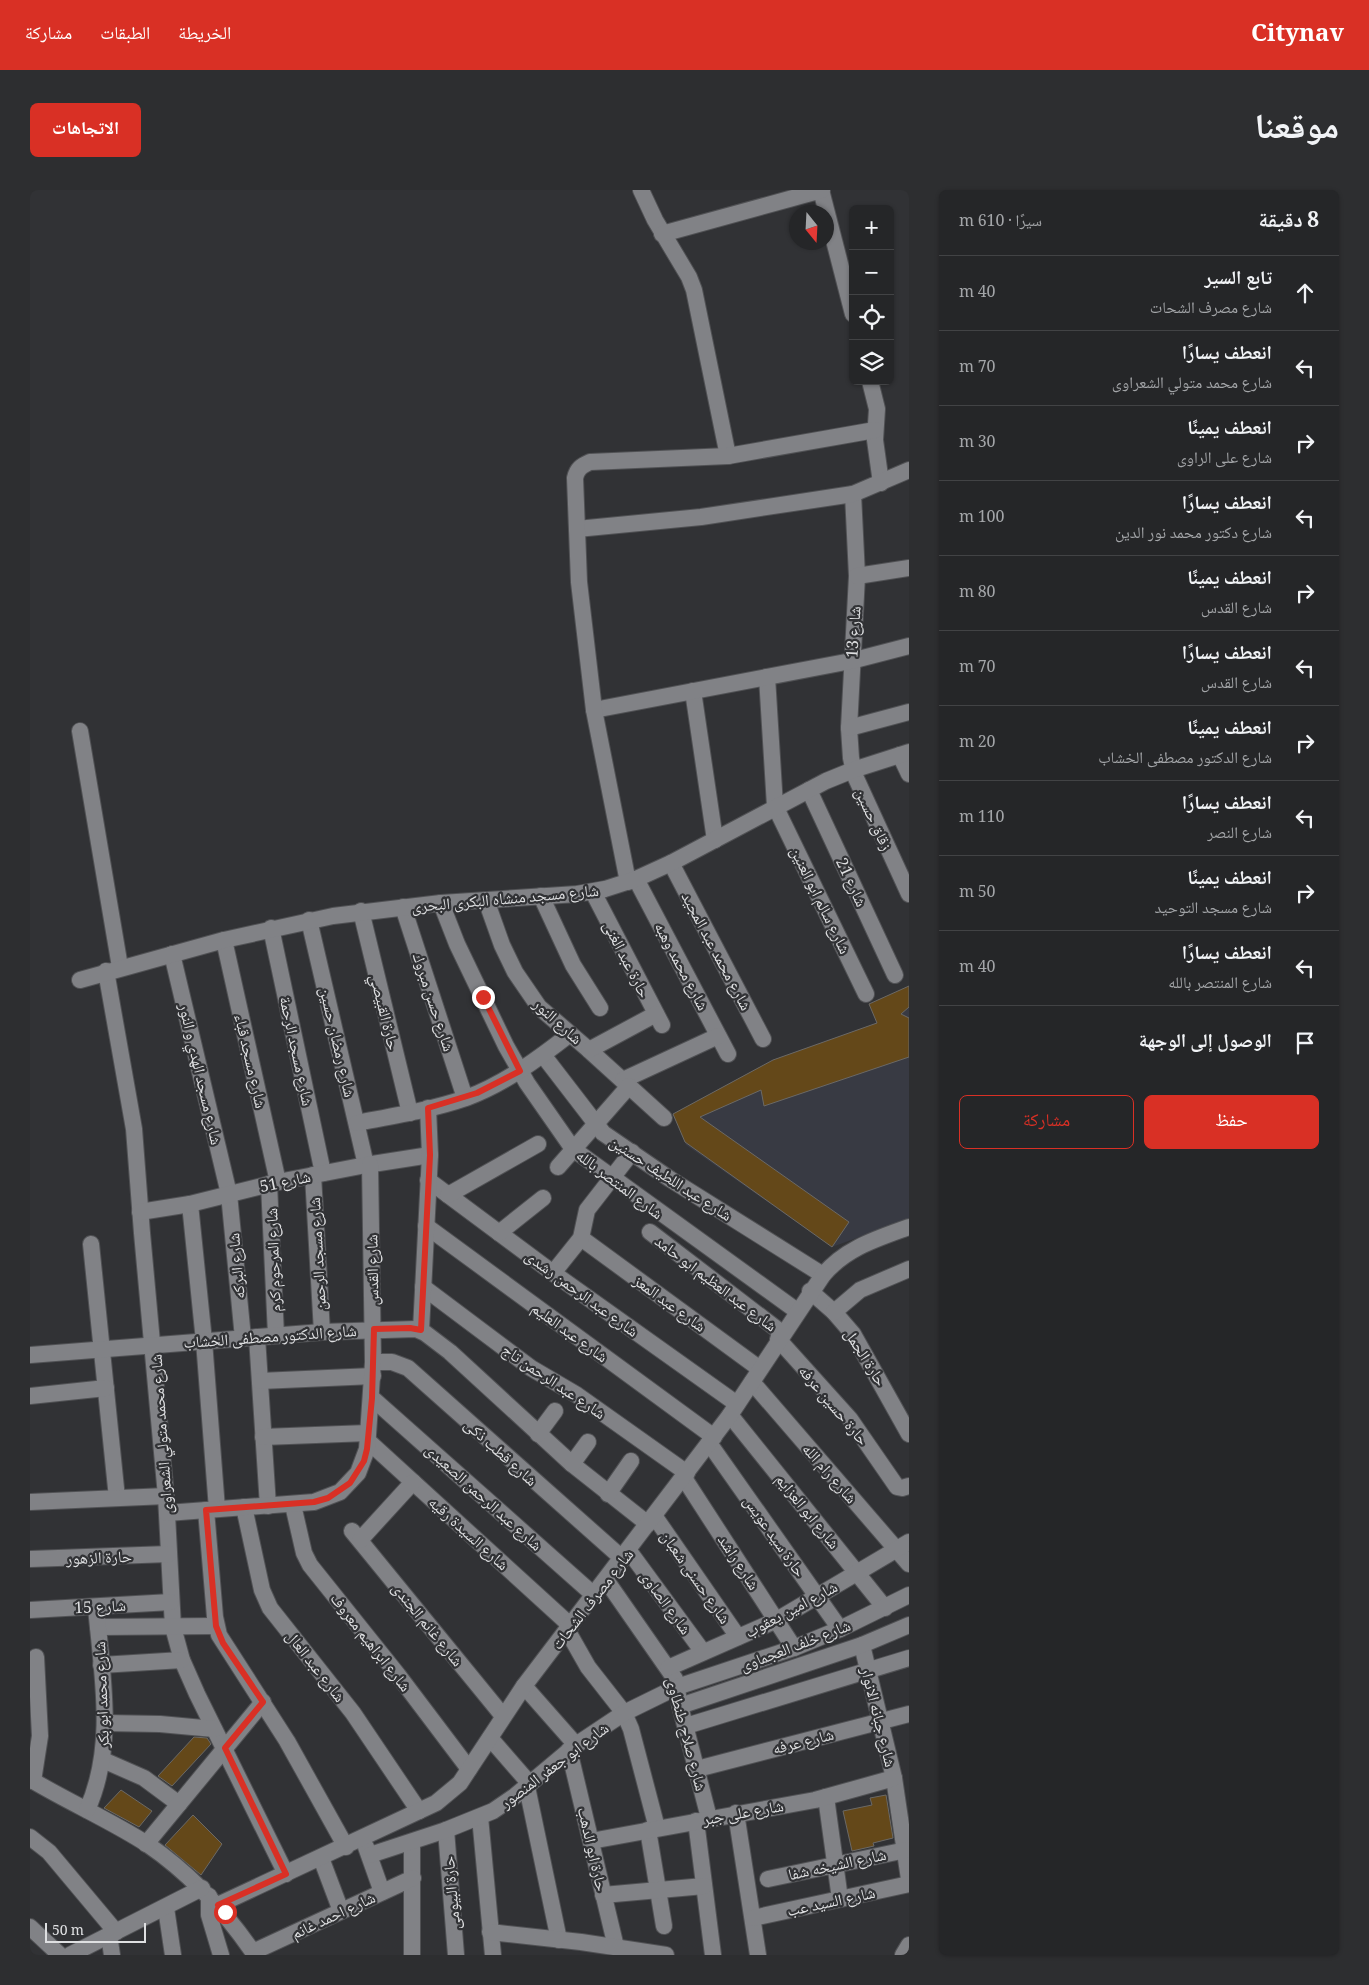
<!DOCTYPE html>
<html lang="ar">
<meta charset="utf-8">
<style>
body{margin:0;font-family:Georgia,"Noto Naskh Arabic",serif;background:#2d2e30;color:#f1f3f6;direction:rtl}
.controls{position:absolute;right:15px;top:15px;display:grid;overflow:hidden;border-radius:8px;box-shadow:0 1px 4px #0004}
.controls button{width:45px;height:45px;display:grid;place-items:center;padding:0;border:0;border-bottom:1px solid #424345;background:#252628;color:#f1f3f6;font:25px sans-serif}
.compass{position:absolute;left:759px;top:15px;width:45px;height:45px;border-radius:50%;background:#252628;box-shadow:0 1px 4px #0004;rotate:162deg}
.scale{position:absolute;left:15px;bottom:12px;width:101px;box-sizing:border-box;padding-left:5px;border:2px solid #dedfe1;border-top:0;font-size:14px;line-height:18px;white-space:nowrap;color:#dedfe1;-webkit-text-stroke:4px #313235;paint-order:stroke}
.stop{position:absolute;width:15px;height:15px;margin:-11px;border:4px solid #d93025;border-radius:50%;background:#fff}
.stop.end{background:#d93025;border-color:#fff;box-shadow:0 1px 5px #0008}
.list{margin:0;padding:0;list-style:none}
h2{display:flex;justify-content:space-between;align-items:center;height:65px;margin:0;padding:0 20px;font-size:21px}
h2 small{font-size:16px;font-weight:400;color:#a3a5a8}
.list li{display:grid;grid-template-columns:32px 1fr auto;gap:15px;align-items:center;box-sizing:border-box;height:75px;padding:0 20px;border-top:1px solid #424345}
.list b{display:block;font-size:19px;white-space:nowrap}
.list p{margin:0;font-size:16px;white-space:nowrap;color:#a3a5a8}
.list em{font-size:16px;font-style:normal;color:#a3a5a8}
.actions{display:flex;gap:10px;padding:15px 20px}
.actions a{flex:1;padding:11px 0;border:1px solid #d93025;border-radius:8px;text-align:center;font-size:18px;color:#d93025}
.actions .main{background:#d93025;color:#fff}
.icon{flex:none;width:28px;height:28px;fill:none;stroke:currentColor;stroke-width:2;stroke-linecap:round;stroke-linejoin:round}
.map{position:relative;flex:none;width:879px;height:1765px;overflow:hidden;direction:ltr;border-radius:8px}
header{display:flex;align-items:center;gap:30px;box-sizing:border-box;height:70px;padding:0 25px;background:#d93025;color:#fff}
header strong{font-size:24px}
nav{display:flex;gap:28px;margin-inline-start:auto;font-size:18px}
.intro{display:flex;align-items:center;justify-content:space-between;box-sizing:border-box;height:120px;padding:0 30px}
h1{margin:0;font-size:35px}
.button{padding:12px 22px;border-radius:8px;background:#d93025;color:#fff;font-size:18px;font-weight:700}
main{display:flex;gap:30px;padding:0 30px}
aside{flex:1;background:#252628;border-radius:8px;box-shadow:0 1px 4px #0004}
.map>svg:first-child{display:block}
</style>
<header>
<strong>Citynav</strong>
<nav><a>الخريطة</a><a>الطبقات</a><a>مشاركة</a></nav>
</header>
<div class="intro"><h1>موقعنا</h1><a class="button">الاتجاهات</a></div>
<main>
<aside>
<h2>8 دقيقة<small>سيرًا · 610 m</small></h2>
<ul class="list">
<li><svg class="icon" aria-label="ahead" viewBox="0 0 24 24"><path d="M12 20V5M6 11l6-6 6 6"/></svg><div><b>تابع السير</b><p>شارع مصرف الشحات</p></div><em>40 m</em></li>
<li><svg class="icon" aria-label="left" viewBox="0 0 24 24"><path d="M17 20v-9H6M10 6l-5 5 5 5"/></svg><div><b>انعطف يسارًا</b><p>شارع محمد متولي الشعراوى</p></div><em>70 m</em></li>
<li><svg class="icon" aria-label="right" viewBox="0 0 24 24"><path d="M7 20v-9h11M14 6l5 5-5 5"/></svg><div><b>انعطف يمينًا</b><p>شارع على الراوى</p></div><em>30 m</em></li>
<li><svg class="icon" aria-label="left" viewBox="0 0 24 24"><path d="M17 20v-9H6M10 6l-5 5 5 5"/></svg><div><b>انعطف يسارًا</b><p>شارع دكتور محمد نور الدين</p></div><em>100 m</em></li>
<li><svg class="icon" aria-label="right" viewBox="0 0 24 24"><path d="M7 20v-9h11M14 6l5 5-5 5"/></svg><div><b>انعطف يمينًا</b><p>شارع القدس</p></div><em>80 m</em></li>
<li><svg class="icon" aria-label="left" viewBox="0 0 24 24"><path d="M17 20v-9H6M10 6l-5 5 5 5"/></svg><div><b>انعطف يسارًا</b><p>شارع القدس</p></div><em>70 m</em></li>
<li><svg class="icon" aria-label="right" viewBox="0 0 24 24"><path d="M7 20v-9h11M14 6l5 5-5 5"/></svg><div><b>انعطف يمينًا</b><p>شارع الدكتور مصطفى الخشاب</p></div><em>20 m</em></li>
<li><svg class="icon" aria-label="left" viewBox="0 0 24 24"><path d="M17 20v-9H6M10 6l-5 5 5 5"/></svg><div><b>انعطف يسارًا</b><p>شارع النصر</p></div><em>110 m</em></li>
<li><svg class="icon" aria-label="right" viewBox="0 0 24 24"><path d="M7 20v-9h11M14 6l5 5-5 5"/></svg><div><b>انعطف يمينًا</b><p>شارع مسجد التوحيد</p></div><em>50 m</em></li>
<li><svg class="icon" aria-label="left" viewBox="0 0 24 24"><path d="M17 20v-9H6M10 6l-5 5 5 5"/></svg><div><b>انعطف يسارًا</b><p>شارع المنتصر بالله</p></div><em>40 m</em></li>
<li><svg class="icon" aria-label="arrive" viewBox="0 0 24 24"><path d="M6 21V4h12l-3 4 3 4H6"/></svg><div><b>الوصول إلى الوجهة</b></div></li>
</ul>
<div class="actions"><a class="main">حفظ</a><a>مشاركة</a></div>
</aside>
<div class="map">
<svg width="879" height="1765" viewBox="0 0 879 1765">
<rect width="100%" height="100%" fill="#313235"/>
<!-- built -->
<path fill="#383a43" d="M879 796V1029L802 1057 656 955 643 924 743 870 847 833 839 814Z"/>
<!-- building -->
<g fill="#644819" stroke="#6b6966">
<path d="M879 796V817L871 824 879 828V867L734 916 731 900 670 927 819 1032 802 1057 655 952 643 924 743 870 847 833 839 814Z"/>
<path d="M164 1547 177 1548 181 1554 142 1596 128 1586Z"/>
<path d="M91 1600 122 1621 109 1637 74 1618Z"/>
<path d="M856 1605 863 1648 843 1653 844 1656 822 1661 813 1621 842 1615 840 1608Z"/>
<path d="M163 1625 192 1654 171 1685 135 1655Z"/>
</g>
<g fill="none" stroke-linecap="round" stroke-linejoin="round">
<!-- minor casing -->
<g stroke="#505154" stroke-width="18">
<g id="minor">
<path d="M611 0 625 30 659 87 664 100 698 266"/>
<path d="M791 0 823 124"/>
<path d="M632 44 792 0"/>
<path d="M840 191 847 219 845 250 851 293"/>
<path d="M823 304 827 386 819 538 821 568 825 586 879 704"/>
<path d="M547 339 671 327 823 304 879 280"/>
<path d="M827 386 879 378"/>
<path d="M737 487 745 616 836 804"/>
<path d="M663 501 685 650"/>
<path d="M564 520 821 471 879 456"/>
<path d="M819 538 879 522"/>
<path d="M50 541 90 777"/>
<path d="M870 565 879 584"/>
<path d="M779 600 865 785"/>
<path d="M641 673 733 849"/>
<path d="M606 689 698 864"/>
<path d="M598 692 564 520 549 392 545 288C547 279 551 276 560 272L698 266 845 240"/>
<path d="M563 702 632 835"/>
<path d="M511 706 543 775 570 818"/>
<path d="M456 710 472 755 485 782 509 817 559 860 634 928"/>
<path d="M411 713 427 754 476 856 497 893 543 959 767 1121"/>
<path d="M373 717 435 908"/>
<path d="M331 721 380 923"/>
<path d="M279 730 336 975"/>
<path d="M241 738 293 983"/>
<path d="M194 750 248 992"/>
<path d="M142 764 199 1004 213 1148"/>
<path d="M76 781 104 939 112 1043 136 1306 143 1437 152 1470 167 1504 256 1684"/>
<path d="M50 790 194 750 303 726 411 713 547 704 575 699 606 689 641 673 796 591 823 580 879 562"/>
<path d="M559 860 626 824"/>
<path d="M513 865 573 943 640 989 793 1085"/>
<path d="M593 890 688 846"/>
<path d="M327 933C363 926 401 920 436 908 474 894 508 869 540 844"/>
<path d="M528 977 599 896"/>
<path d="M283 985 292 1142"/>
<path d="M398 990 523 1083 707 1214"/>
<path d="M239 994 246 1145"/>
<path d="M418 1005 508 954"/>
<path d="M160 1014 174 1151 187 1319"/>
<path d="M110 1022 160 1014 248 992 336 975 400 965"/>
<path d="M396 1036 684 1247"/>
<path d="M620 1042 752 1143"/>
<path d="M469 1043 513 1008"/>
<path d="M551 1048 730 1179"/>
<path d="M61 1054 87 1308"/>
<path d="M523 1083 551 1048 557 1020 602 962"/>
<path d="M393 1097 501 1178 547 1205 657 1283"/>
<path d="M780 1101 804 1122 823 1144 879 1244"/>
<path d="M804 1122 830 1100 879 1079"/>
<path d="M391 1140 400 965 398 918"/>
<path d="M227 1147 238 1316"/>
<path d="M748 1149 820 1229 867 1297 872 1298 879 1296"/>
<path d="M0 1165 292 1142 386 1139 395 1143 420 1162 542 1274 618 1334"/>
<path d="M343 1172H362L378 1178 593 1369"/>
<path d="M230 1191 343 1186"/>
<path d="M722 1192 879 1374"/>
<path d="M0 1206 76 1198"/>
<path d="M342 1208 565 1406"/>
<path d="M700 1225 855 1418"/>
<path d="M508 1244 525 1221"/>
<path d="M233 1247 338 1243"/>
<path d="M338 1251 541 1436"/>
<path d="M679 1253 810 1439"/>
<path d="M542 1274 558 1252"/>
<path d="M654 1288 764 1458"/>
<path d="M578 1304 601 1271"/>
<path d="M0 1312 136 1306"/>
<path d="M263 1315 274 1363 280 1375 368 1485 439 1579"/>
<path d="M214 1317 232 1400 240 1418 323 1523 389 1621"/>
<path d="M176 1320 185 1427 189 1445 257 1551 316 1657"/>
<path d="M137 1323 284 1312 310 1302 328 1283 337 1259 343 1172 340 974"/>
<path d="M625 1327 708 1447"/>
<path d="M322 1341 473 1526"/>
<path d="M330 1350 383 1292"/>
<path d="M599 1361 673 1462"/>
<path d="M0 1369 139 1364"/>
<path d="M576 1390 645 1489 650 1516 679 1628"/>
<path d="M0 1420 141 1412"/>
<path d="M68 1437 186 1436"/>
<path d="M537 1440 558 1477 594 1523 601 1539 627 1638"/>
<path d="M832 1455 864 1588 879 1689"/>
<path d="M71 1475 152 1470"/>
<path d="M638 1478 747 1430 879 1352"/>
<path d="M494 1496 546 1555"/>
<path d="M650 1516 832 1455 879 1435"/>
<path d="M75 1533 130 1534 184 1539"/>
<path d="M656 1536 879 1468"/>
<path d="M460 1548 500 1594"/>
<path d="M539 1560 586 1757"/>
<path d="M73 1570 114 1588 149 1614"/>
<path d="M667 1579 879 1524"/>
<path d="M0 1589C38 1612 80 1630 117 1654 161 1684 195 1721 225 1765"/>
<path d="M3 1591 10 1546 6 1467"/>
<path d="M497 1597 529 1750"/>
<path d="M796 1607 810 1709"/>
<path d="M57 1620C86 1556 72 1485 66 1417"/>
<path d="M706 1623 728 1765"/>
<path d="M450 1627 463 1765"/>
<path d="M666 1631 683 1765"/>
<path d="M416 1640 426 1765"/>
<path d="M618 1640 634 1736"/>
<path d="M0 1647 19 1662 86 1742"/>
<path d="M561 1651 785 1610 864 1588"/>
<path d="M382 1653V1765"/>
<path d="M116 1654 233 1512"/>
<path d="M336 1657 352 1702"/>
<path d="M340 1665 416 1640 463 1621 485 1606 546 1555 594 1523 647 1497 764 1458 810 1439 879 1405"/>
<path d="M291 1668 311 1721"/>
<path d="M738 1689 876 1660"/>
<path d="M573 1705 674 1696"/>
<path d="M179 1706V1725L191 1765"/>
<path d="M188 1715 406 1613 430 1593 494 1496 700 1225 793 1085C816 1058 846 1049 879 1037"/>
<path d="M136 1718 143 1765"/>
<path d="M723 1728 879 1694"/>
<path d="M0 1737 30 1765"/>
<path d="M460 1742 551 1752 636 1765"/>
<path d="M79 1745 82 1765"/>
<path d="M223 1762 383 1688"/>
<path d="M40 1765 172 1698"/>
<path d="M873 1765 879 1755"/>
</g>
</g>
<!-- minor -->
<use href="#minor" stroke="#818286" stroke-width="16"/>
</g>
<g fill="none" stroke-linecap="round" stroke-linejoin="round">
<!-- route -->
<path stroke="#d93025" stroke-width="6" d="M195 1722 188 1715 256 1684 195 1558 233 1512 193 1453 186 1436 176 1320 284 1312 298 1308 320 1293 334 1271 337 1259 342 1208 344 1139 380 1138 391 1140 400 965 398 918 447 903 490 881 453 807"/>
</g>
<g text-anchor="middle" stroke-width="4.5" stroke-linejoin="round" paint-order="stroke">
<!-- street labels -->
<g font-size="16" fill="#dedfe1" stroke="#313235">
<text transform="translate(823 442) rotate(-86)" y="6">شارع 13</text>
<text transform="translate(844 629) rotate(65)" y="6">زقاق حسين</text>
<text transform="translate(822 692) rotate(65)" y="6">شارع 21</text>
<text transform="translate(475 708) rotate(-5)" y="6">شارع مسجد منشاه البكرى البحرى</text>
<text transform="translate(791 710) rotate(64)" y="6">شارع سالم ابو العنين</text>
<text transform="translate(687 761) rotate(62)" y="6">شارع محمد عبد المجيد</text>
<text transform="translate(597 769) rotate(63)" y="6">حارة عبد الغنى</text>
<text transform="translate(652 776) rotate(62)" y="6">شارع محمد وهبه</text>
<text transform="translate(404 812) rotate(72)" y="6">شارع حسن مبروك</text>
<text transform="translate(355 822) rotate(76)" y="6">حارة القبيصي</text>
<text transform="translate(528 831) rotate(42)" y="6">شارع النور</text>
<text transform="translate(308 852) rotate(77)" y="6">شارع رمضان حسين</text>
<text transform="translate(267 861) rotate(78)" y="6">شارع مسجد الرحمة</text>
<text transform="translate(221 871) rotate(77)" y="6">شارع مسجد قباء</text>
<text transform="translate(171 884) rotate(77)" y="6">شارع مسجد الهدي و النور</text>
<text transform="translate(641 988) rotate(33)" y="6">شارع عبد اللطيف حسنين</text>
<text transform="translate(255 991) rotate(-12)" y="6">شارع 51</text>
<text transform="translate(590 994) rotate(37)" y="6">شارع المنتصر بالله</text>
<text transform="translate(287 1064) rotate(-93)" y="6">شارع مسجد الرحمن</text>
<text transform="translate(243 1070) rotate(-92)" y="6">شارع المرحوم كرم</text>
<text transform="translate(206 1076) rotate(-95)" y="6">شارع البركه</text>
<text transform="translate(342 1080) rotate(-91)" y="6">شارع القدس</text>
<text transform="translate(686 1093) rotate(37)" y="6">شارع عبد العظيم ابو حامد</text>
<text transform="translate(552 1103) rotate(36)" y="6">شارع عبد الرحمن رشدى</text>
<text transform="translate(640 1113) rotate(36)" y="6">شارع عبد المعز</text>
<text transform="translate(540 1142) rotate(36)" y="6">شارع عبد العليم</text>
<text transform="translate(240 1146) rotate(-4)" y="6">شارع الدكتور مصطفى الخشاب</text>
<text transform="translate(836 1167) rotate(58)" y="6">حارة الجمل</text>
<text transform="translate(524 1191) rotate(34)" y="6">شارع عبد الرحمن تاج</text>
<text transform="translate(804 1215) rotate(50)" y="6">حارة حسين عرفه</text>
<text transform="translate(131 1244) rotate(-94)" y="6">شارع محمد متولي الشعراوى</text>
<text transform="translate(471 1262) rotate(42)" y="6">شارع قطب ذكى</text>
<text transform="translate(800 1283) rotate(49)" y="6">شارع رام الله</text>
<text transform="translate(454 1307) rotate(42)" y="6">شارع عبد الرحمن الصعيدى</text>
<text transform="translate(778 1321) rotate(51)" y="6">شارع ابو العزايم</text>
<text transform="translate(439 1343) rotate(42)" y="6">شارع السيدة رقيه</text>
<text transform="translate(745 1346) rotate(55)" y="6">حارة سيد عويس</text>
<text transform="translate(69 1367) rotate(-2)" y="6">حارة الزهور</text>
<text transform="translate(709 1372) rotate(57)" y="6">شارع راشد</text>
<text transform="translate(666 1387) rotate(55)" y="6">شارع حسنى شعبان</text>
<text transform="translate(562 1409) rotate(-52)" y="6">شارع مصرف الشحات</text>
<text transform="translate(636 1412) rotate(54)" y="6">شارع الصاوى</text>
<text transform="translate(70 1416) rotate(-3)" y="6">شارع 15</text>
<text transform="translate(761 1419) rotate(-28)" y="6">شارع امين يعقوب</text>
<text transform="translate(398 1434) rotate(51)" y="6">شارع غانم الجندى</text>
<text transform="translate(341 1452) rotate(52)" y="6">شارع ابراهيم معروف</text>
<text transform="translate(765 1455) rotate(-21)" y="6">شارع خلف العجماوى</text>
<text transform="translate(286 1476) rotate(52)" y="6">شارع عبد العال</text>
<text transform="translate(71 1505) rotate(-92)" y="6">شارع محمد ابو بكر</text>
<text transform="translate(849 1527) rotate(76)" y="6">شارع جبانه الانوار</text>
<text transform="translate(657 1544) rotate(75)" y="6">شارع صلاح طنطاوى</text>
<text transform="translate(773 1551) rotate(-14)" y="6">شارع عرفه</text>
<text transform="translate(524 1575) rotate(-37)" y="6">شارع ابو جعفر المنصور</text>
<text transform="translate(713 1622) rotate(-10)" y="6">شارع على جبر</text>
<text transform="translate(563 1659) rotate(77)" y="6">حارة ابو الدهب</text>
<text transform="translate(807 1674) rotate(-12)" y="6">شارع الشيخه شفا</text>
<text transform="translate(421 1703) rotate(-95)" y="6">حارة البيومى</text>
<text transform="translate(801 1711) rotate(-12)" y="6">شارع السيد عب</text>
<text transform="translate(303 1725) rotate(-25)" y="6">شارع احمد غانم</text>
</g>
</g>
</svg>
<div class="controls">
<button>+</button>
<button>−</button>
<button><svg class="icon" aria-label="locate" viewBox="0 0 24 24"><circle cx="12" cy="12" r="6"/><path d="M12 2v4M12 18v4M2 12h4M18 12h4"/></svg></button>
<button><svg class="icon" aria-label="layers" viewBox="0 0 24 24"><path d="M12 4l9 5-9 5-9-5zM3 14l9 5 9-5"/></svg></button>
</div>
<svg class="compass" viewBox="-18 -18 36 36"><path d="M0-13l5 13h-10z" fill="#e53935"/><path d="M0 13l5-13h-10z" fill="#a3a5a8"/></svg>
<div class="scale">50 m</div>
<div class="stop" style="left:195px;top:1722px"></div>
<div class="stop end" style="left:453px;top:807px"></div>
</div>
</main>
